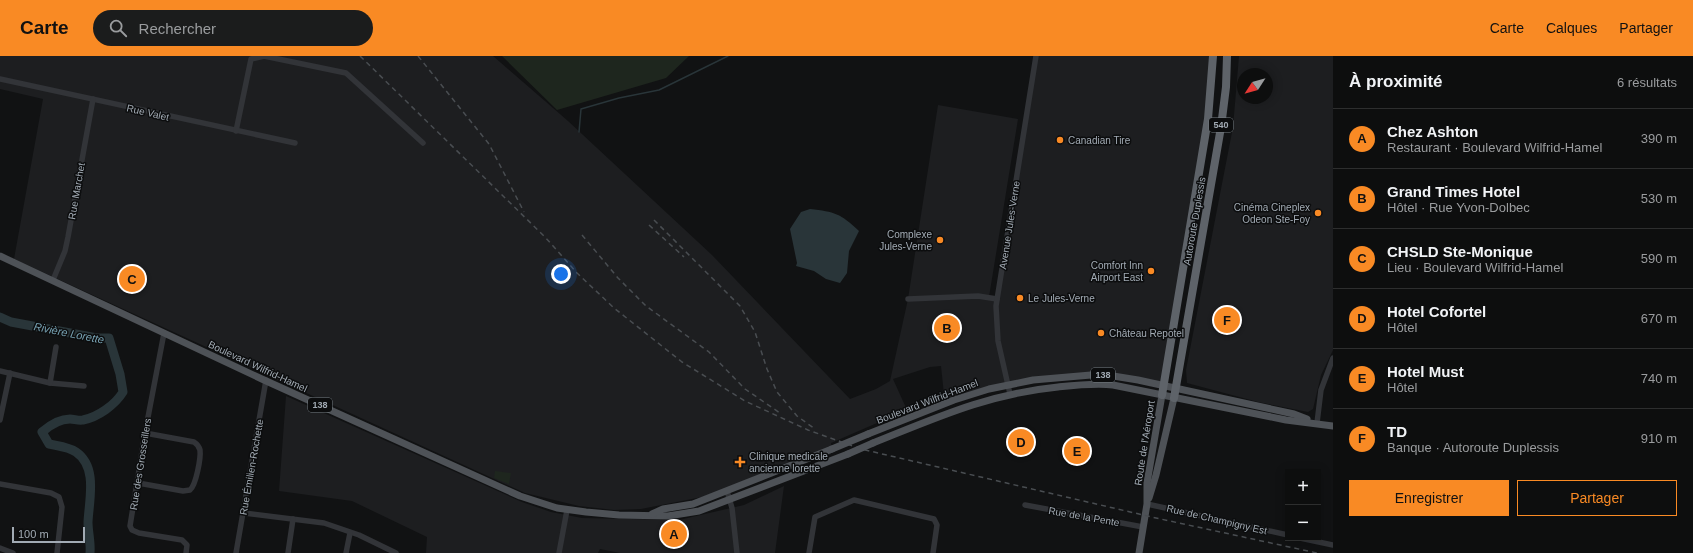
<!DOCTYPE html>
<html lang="fr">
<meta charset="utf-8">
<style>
body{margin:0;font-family:Helvetica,sans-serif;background:#1b1c1c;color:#f1f3f6}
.controls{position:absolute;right:12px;bottom:12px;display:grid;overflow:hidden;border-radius:0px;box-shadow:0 2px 10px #0003}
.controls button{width:36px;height:36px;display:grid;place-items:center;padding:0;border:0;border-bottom:1px solid #2d2e2e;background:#0d0e0e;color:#f1f3f6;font:20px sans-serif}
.compass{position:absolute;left:1237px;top:12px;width:36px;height:36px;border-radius:50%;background:#0d0e0e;box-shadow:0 2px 10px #0003;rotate:234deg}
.scale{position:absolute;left:12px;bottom:10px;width:73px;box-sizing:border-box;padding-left:4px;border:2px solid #a2abb4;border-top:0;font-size:11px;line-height:14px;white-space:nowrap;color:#a2abb4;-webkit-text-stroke:3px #0c0d0e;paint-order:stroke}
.you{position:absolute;left:561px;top:218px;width:14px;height:14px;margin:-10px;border:3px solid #fff;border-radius:50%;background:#1a73e8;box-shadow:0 0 0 6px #1a73e833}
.badge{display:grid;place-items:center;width:26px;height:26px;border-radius:50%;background:#f98a24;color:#111;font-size:13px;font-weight:700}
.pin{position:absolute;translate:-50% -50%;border:2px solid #fff;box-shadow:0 1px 4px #0006}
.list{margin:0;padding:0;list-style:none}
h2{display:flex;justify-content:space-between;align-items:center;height:52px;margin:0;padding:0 16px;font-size:17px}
h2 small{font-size:13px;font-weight:400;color:#9a9c9e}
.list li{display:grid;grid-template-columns:26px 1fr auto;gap:12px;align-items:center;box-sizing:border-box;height:60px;padding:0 16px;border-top:1px solid #2d2e2e}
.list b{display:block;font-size:15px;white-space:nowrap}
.list p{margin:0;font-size:13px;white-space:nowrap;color:#9a9c9e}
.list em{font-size:13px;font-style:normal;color:#9a9c9e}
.actions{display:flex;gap:8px;padding:12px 16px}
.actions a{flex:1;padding:9px 0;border:1px solid #f98a24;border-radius:0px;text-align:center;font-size:14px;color:#f98a24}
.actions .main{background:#f98a24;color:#111}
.icon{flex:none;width:22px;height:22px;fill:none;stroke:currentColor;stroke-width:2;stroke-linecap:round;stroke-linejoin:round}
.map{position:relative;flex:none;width:1333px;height:497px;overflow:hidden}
header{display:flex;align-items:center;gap:24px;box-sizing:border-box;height:56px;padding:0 20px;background:#f98a24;color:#111}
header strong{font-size:19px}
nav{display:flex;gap:22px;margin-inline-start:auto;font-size:14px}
.search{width:280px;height:36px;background:#1b1c1c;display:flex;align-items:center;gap:10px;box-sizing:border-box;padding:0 14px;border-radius:22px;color:#9a9c9e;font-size:15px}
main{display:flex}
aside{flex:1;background:#0d0e0e}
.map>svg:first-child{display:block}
</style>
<header>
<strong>Carte</strong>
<div class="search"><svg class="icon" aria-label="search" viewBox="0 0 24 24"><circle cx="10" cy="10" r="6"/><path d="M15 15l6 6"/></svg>Rechercher</div>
<nav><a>Carte</a><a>Calques</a><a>Partager</a></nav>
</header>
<main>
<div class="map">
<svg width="1333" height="497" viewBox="0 0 1333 497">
<rect width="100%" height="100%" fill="#111213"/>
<!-- built -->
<g fill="#1d1e20" fill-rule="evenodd">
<path d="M0 0H493L568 65 712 199 850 343 876 333 890 325 908 243 938 49 1018 63 989 241 997 243 1036 0H1213V12L1163 330 1119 320 1041 323 945 348 941 310 930 311 893 323 907 354 831 387V398L702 441 641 453 614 454 579 450 525 437 14 203 43 43 0 33Z"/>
<path d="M1239 0H1333V294L1321 319 1313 353 1308 356 1258 346 1187 327 1186 314 1233 71ZM1243 18H1267V42H1243Z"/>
<path d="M286 340 522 446 551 456 582 462 679 464 744 449 784 430 775 497H620L600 493 598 497H426L427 481 352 445 279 435Z"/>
</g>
<!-- green -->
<g fill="#1e261e">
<path d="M502 0H689L666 22 557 54Z"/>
<path d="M495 415 511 417 509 428 494 422Z"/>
</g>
<!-- water -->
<path fill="#293539" d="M810 153C835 156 840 157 859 175L849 195 847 217 840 227 826 223 814 215 796 210 797 207 790 173 801 156Z"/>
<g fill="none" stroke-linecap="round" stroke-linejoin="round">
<!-- stream -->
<path stroke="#293539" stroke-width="1.5" d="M579 76 581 53 619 42 659 34 728 0"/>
<!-- river -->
<path stroke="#293539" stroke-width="9" d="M0 261 11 266 97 282H109L120 318 123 336C115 349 98 361 83 364 79 365 74 363 70 363 60 363 50 369 42 376L49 388C58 390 69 391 76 396 98 411 89 444 88 466 88 476 91 487 90 497"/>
<!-- minor -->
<g stroke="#323438" stroke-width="5.5">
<path d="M0 23 295 87"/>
<path d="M236 75 251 3 264 0 346 17 423 87"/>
<path d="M53 224 65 195 68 181 93 43"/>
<path d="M908 243 978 240 997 243"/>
<path d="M164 277 145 377 130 470 132 474 139 477 182 484 187 489 186 497"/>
<path d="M0 315 50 327 84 330"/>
<path d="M50 327 56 291"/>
<path d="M1010 338 998 285 996 250 1036 0"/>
<path d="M0 364 10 317"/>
<path d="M1317 367 1321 334 1333 302"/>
<path d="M138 427 183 435 190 434C196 429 201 402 200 394 199 390 197 388 194 386L145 377"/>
<path d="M0 428 51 437 59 441 62 451 57 497"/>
<path d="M727 435 732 452 737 497"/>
<path d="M1147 448 1288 479"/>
<path d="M1025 449 1143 471"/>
<path d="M244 457 324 467 359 479 396 497"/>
<path d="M1300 482 1333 489"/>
<path d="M0 492 13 497"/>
<path d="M236 497 266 324"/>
<path d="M288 497 293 463"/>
<path d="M346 497 350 477"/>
<path d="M559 497 567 454"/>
<path d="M809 497 815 461 854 444 934 463 937 469 933 497"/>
</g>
<!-- major -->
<g stroke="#4e5257" stroke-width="7">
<path d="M0 200 264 324 520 440 557 452 586 456 619 459 668 460 699 455 848 398"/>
<path d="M868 378 954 344 989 333 1033 324 1091 319H1107L1138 324 1294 358 1307 363"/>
<path d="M873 387C938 361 988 338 1058 331 1077 329 1095 327 1113 329L1286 364 1333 370"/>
<path d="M1149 442 1156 419 1174 342"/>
<path d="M652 458 663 453 693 448 832 393"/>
<path d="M1139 497 1147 448V427L1162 339"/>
</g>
<!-- highway -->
<g stroke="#5e6369" stroke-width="8">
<path d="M1162 339 1208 63 1213 0"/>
<path d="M1174 342 1221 71 1226 31 1227 0"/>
</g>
<!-- rail -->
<g stroke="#494d51" stroke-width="1.5" stroke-dasharray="5 4" stroke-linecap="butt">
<path d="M360 0 545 181 577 217 614 252 682 306 745 345 808 374 861 393 1156 462 1317 497"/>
<path d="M418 0 489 88 524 156"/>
<path d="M654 164 740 250 755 276 767 313 777 336 797 360 815 373"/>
<path d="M649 169 684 201"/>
<path d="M582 179 618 222 646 250 709 296 745 333 780 357"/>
</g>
<!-- major-bridge -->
<g stroke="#4e5257" stroke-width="7">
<path d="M832 393 868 378"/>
<path d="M848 398 873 387"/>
</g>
</g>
<!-- markers -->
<g fill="#f98a24" stroke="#0c0d0e" stroke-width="1.5">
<circle cx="1060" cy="84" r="4"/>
<circle cx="1318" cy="157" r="4"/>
<circle cx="940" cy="184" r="4"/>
<circle cx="1151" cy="215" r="4"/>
<circle cx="1020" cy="242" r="4"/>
<circle cx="1101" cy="277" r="4"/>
<path d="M738 400h4v4h4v4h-4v4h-4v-4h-4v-4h4z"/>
</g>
<g text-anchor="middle" stroke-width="3" stroke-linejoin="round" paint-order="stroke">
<!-- shield labels -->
<g fill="#0c0d0e" stroke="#757c82" stroke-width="1">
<rect x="1209" y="62" width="24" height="14" rx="3"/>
<rect x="1091" y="312" width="24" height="14" rx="3"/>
<rect x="308" y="342" width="24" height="14" rx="3"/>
</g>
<g font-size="9" font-weight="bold" fill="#a2abb4">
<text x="1221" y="72">540</text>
<text x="1103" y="322">138</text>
<text x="320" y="352">138</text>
</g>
<!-- street labels -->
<g font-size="10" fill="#a2abb4" stroke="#0c0d0e">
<text transform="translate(148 56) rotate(13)" y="4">Rue Valet</text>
<text transform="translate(76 135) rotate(-80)" y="4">Rue Marchet</text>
<text transform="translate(1194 165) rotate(-80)" y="4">Autoroute Duplessis</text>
<text transform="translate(1009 169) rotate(-81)" y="4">Avenue Jules-Verne</text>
<text transform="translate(258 310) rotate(25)" y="4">Boulevard Wilfrid-Hamel</text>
<text transform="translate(927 345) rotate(-21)" y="4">Boulevard Wilfrid-Hamel</text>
<text transform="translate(1144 387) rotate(-81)" y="4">Route de l'Aéroport</text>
<text transform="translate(140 408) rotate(-81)" y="4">Rue des Grosseillers</text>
<text transform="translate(251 411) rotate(-80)" y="4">Rue Émilien-Rochette</text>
<text transform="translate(1084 460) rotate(10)" y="4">Rue de la Pente</text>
<text transform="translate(1217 463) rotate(13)" y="4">Rue de Champigny Est</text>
</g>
<!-- poi labels -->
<g font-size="10" fill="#a2abb4" stroke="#0c0d0e" text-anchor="start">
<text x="1068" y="88">Canadian Tire</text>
<text x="1310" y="155" text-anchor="end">Cinéma Cineplex<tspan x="1310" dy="12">Odeon Ste-Foy</tspan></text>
<text x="932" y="182" text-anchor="end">Complexe<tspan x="932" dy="12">Jules-Verne</tspan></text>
<text x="1143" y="213" text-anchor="end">Comfort Inn<tspan x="1143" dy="12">Airport East</tspan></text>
<text x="1028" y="246">Le Jules-Verne</text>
<text x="1109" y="281">Château Repotel</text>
<text x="749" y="404">Clinique medicale<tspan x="749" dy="12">ancienne lorette</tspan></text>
</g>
<!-- water labels -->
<g font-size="11" font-style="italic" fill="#77a1b2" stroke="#0c0d0e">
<text transform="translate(69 277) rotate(11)" y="4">Rivière Lorette</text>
</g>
</g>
</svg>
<div class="controls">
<button>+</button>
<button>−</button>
</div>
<svg class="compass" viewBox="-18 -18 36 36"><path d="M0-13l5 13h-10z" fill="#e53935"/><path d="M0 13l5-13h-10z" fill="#9a9c9e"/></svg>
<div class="scale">100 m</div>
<div class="you"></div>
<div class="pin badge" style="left:674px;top:478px">A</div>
<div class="pin badge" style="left:947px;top:272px">B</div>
<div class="pin badge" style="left:132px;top:223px">C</div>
<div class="pin badge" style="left:1021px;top:386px">D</div>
<div class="pin badge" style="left:1077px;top:395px">E</div>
<div class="pin badge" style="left:1227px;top:264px">F</div>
</div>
<aside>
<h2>À proximité<small>6 résultats</small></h2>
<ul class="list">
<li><span class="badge">A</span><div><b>Chez Ashton</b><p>Restaurant · Boulevard Wilfrid-Hamel</p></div><em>390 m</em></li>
<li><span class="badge">B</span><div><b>Grand Times Hotel</b><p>Hôtel · Rue Yvon-Dolbec</p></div><em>530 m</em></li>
<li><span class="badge">C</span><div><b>CHSLD Ste-Monique</b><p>Lieu · Boulevard Wilfrid-Hamel</p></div><em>590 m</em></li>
<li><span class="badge">D</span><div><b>Hotel Cofortel</b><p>Hôtel</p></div><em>670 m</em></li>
<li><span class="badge">E</span><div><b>Hotel Must</b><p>Hôtel</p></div><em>740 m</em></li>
<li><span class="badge">F</span><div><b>TD</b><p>Banque · Autoroute Duplessis</p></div><em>910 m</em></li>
</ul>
<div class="actions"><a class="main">Enregistrer</a><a>Partager</a></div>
</aside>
</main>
